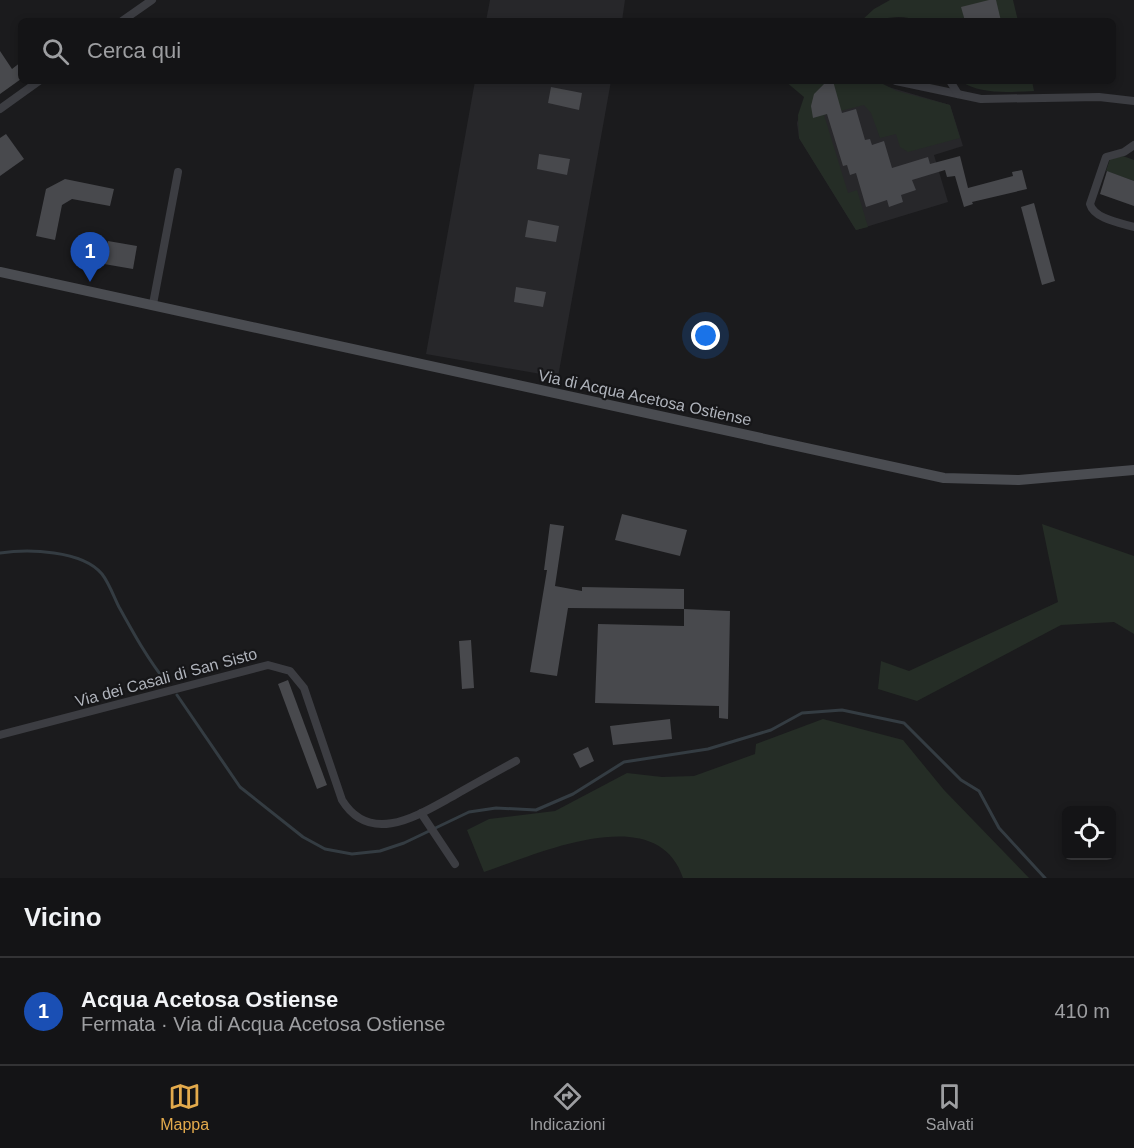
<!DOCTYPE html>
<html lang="it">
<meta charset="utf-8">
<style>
body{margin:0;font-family:Helvetica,sans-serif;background:#212123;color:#f1f3f6}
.controls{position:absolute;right:18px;bottom:18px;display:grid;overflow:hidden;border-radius:9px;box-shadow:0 3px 9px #0003}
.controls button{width:54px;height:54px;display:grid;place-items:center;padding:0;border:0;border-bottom:2px solid #333335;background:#141416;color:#f1f3f6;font:30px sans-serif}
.you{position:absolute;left:706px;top:336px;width:21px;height:21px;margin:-15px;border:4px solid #fff;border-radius:50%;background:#1a73e8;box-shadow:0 0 0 9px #1a73e833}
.badge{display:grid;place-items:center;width:39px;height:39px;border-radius:50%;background:#e3aa4c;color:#fff;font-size:20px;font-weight:700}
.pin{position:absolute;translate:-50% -50px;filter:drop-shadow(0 2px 3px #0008)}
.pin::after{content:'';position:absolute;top:32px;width:21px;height:18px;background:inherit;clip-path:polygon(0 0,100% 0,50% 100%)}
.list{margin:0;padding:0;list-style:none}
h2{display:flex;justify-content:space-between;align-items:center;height:78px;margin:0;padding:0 24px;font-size:26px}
h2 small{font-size:20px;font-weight:400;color:#9d9ea1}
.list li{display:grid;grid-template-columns:39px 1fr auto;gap:18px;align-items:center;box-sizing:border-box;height:108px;padding:0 24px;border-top:2px solid #333335}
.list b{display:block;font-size:22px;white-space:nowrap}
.list p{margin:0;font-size:20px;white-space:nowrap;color:#9d9ea1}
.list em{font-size:20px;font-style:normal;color:#9d9ea1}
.icon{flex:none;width:33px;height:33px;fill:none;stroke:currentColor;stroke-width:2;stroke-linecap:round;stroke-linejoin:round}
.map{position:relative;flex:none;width:1134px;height:878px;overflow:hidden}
.search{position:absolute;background:#141416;box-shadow:0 3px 9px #0003;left:18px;right:18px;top:18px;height:66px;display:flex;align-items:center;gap:15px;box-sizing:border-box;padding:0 21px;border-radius:9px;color:#9d9ea1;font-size:22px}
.sheet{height:186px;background:#141416}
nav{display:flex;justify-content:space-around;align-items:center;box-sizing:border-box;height:84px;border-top:2px solid #333335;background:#141416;font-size:16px;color:#9d9ea1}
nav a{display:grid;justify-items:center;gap:3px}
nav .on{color:#e3aa4c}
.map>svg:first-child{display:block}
</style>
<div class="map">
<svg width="1134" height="878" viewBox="0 0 1134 878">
<rect width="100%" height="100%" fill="#1b1b1d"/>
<!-- built -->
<g fill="#27272a">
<path d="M490 0H625L622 21H486Z"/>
<path d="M475 81H611L558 377 426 354Z"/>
<path d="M868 81 950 105 963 146 934 155 948 202 856 230 799 138 797 123 806 95Z"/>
</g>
<!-- green -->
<g fill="#252d26">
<path d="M890 0H1013L1018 21H918C899 12 881 21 861 21L874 9Z"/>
<path d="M785 81H877L897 91 950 105 960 138 908 152 900 147 896 134 880 138 871 113 864 105 824 115 848 193 857 190 868 227 856 230 799 138 798 115 804 97Z"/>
<path d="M960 81H1032L1034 91C1008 92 982 95 960 81Z"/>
<path d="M1123 156 1134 160V181L1106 171 1110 159Z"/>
<path d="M1042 524 1134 556V634L1114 622 1061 625 917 701 878 689 881 661 909 671 1058 602Z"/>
<path d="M823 719 903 740 944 790 1029 878H683C657 798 535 855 484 872L467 830 489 819 555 811 627 773 662 777 694 776 755 754 756 744Z"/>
</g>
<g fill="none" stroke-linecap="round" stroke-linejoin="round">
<!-- stream -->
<g stroke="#343c42" stroke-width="3">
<path d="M0 553C28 549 82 550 102 574 109 583 114 597 119 607 134 634 147 658 166 682"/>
<path d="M177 695 240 787 303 837 325 849 352 854 380 851 404 843 469 812 496 808 536 810 573 794 624 762 708 749 771 730 802 713 842 710 904 723 961 780 979 791 999 828 1045 878"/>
</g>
</g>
<!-- building -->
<g fill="#48494d">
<path d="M989 0H996L1001 21H965L961 7Z"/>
<path d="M0 51 12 69 21 62V79L0 94Z"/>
<path d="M827 81H833L842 113 856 109 865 140 870 139 872 145 884 141 892 168 928 157 930 164 960 156 968 188 1013 176 1012 172 1022 170 1027 189 972 202 973 204 964 207 955 176 947 177 945 170 912 180 916 190 901 195 903 202 889 207 887 200 866 207 856 173 850 175 847 165 843 166 827 114 813 118 811 106 814 94Z"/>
<path d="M551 87 582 93 579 110 548 103Z"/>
<path d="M6 134 24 159 0 176V138Z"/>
<path d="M539 154 570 159 567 175 537 169Z"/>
<path d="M1107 171 1134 181V206L1100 194Z"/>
<path d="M65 179 114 189 110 206 72 199 62 205 55 240 36 236 46 189Z"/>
<path d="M1034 203 1055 281 1042 285 1021 207Z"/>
<path d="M528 220 559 226 556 242 525 237Z"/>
<path d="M108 241 137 246 133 269 104 264Z"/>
<path d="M516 287 546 292 543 307 514 302Z"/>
<path d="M622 514 687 530 680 556 615 540Z"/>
<path d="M550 524 564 526 555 586 582 591V587L684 589V609L568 608 557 676 530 672 547 570H544Z"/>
<path d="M684 609 730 611 728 719 719 718V706L595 703 598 624 684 626Z"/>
<path d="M471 640 474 688 462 689 459 641Z"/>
<path d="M288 680 327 785 317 789 278 684Z"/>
<path d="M670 719 672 739 613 745 610 726Z"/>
<path d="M588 747 594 761 580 768 573 754Z"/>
</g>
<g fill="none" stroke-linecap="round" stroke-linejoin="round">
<!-- street -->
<g stroke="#3c3d42" stroke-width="8">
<path d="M122 21 152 0"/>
<path d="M896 81 981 99 1099 97 1134 101"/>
<path d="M950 81 958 94"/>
<path d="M0 109 39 81"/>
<path d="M1134 145 1124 152 1106 157 1090 204C1094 219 1121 223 1134 227"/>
<path d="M153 304 178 172"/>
<path d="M0 735 268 665 290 671 304 688 342 800C371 847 420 814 455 795 476 783 496 772 516 761"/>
<path d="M421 813 455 864"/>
</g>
<!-- secondary -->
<path stroke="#4a4c51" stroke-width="10" d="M0 272 944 478 1019 480 1134 470"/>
</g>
<g text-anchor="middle" stroke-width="4.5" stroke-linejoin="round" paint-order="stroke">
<!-- street labels -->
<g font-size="16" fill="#afb3bb" stroke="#161618">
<text transform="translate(645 397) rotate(12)" y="6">Via di Acqua Acetosa Ostiense</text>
<text transform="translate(166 677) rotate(-15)" y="6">Via dei Casali di San Sisto</text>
</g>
</g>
</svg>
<div class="controls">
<button><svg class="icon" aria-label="locate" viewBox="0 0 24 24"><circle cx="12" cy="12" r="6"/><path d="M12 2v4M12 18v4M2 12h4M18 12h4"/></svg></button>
</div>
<div class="you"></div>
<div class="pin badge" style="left:90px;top:282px;background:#1a4fb4">1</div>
<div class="search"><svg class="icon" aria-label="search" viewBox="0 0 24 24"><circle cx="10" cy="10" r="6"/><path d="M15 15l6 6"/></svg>Cerca qui</div>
</div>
<section class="sheet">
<h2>Vicino<small></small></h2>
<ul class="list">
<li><span class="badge" style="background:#1a4fb4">1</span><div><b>Acqua Acetosa Ostiense</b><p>Fermata · Via di Acqua Acetosa Ostiense</p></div><em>410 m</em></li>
</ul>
</section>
<nav>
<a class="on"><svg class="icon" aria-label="map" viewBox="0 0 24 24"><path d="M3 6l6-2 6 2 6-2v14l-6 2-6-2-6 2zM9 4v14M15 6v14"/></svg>Mappa</a>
<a><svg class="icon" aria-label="directions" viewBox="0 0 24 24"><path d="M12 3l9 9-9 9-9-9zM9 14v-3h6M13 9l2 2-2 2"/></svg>Indicazioni</a>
<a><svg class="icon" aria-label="saved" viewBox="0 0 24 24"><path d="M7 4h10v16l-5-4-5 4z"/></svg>Salvati</a>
</nav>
